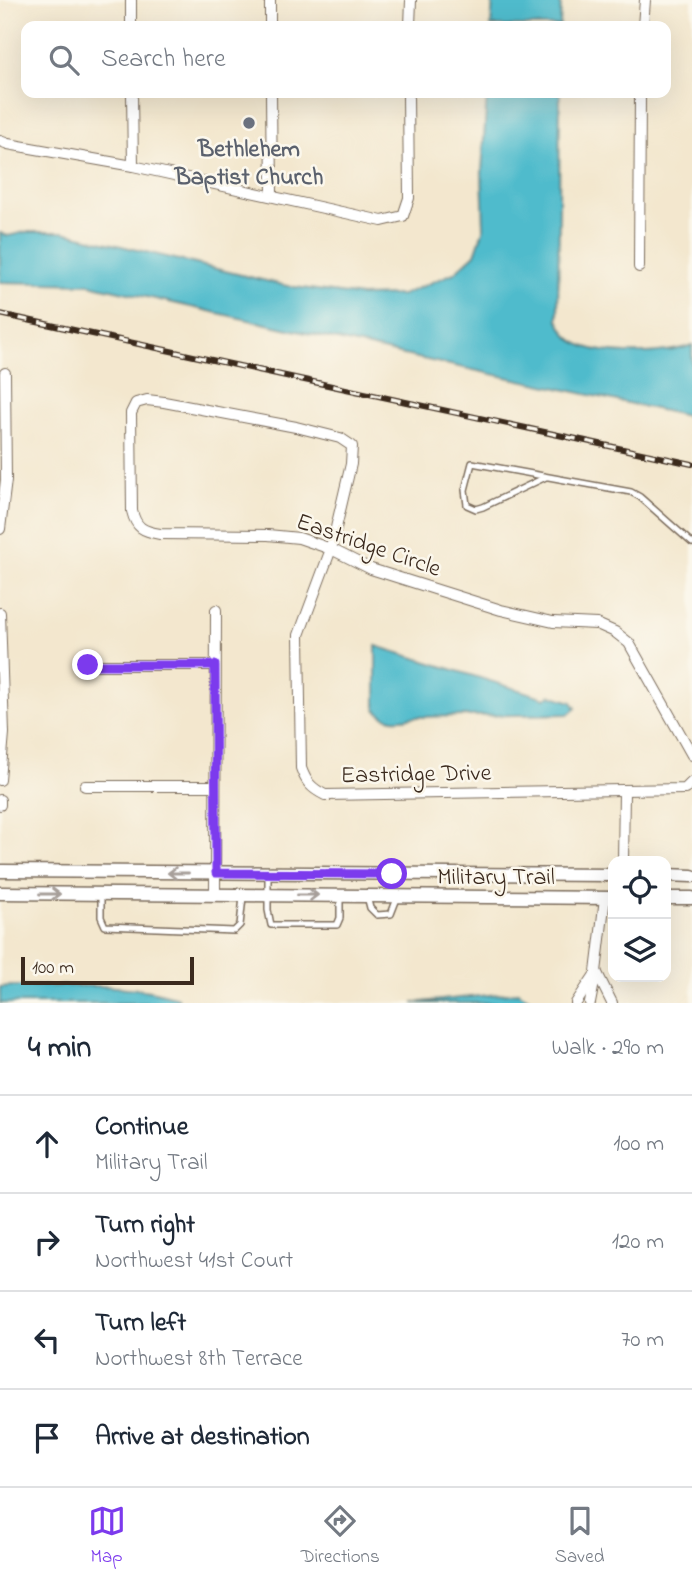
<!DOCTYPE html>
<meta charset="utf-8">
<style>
body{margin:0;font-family:"Indie Flower",sans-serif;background:#f2f2f3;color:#1f2937}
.controls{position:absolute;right:21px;bottom:21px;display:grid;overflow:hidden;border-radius:14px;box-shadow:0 7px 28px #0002}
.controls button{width:63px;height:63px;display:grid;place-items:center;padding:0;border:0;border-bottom:2px solid #e0e1e3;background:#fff;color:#1f2937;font:35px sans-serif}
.scale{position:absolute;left:21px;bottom:18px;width:173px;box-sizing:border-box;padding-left:7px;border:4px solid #3b2a1e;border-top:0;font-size:19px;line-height:24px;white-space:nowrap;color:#3b2a1e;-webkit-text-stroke:5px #fbf7ec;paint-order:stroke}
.stop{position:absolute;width:21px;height:21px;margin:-16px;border:5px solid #7c3aed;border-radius:50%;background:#fff}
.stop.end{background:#7c3aed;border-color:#fff;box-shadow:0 2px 7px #0008}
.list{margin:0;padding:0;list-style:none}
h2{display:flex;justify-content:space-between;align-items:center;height:91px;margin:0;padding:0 28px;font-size:30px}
h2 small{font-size:23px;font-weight:400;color:#747a83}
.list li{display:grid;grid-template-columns:46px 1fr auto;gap:21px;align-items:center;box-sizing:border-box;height:98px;padding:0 28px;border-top:2px solid #e0e1e3}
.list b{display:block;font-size:26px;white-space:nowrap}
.list p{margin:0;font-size:23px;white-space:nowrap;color:#747a83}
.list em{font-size:23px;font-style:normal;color:#747a83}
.icon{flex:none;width:38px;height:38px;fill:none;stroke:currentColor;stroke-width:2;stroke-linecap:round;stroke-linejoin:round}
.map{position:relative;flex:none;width:692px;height:1003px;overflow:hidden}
.search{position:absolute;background:#fff;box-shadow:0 7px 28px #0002;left:21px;right:21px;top:21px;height:77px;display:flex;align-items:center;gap:18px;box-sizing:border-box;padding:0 24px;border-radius:14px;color:#747a83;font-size:26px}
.sheet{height:483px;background:#fff}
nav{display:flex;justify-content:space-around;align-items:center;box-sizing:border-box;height:98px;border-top:2px solid #e0e1e3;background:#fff;font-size:19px;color:#747a83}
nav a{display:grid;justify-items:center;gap:4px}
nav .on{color:#7c3aed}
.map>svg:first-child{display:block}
</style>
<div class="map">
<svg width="692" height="1003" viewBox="0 0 692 1003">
<rect width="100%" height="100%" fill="#fbf7ec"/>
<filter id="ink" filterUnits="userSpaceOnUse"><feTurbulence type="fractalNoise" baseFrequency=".0143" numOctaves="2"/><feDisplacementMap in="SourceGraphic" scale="14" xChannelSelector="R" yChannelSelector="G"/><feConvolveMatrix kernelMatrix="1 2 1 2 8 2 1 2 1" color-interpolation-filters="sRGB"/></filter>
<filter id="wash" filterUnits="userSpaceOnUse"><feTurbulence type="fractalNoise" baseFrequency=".00686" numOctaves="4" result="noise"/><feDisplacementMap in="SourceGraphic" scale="28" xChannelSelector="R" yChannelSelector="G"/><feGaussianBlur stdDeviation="1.57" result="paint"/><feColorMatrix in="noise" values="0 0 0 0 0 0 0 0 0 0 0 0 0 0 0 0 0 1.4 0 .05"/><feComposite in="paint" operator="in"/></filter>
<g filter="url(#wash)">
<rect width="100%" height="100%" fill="#f3e7ce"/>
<!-- water -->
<g fill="#50bbcc" stroke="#467275" stroke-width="2">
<path d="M493 0H561L560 26H491Z"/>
<path d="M487 93H560L558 320C561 325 565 334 570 338 591 358 666 356 692 345V417L413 357 89 284 0 282V233L8 236 25 232H63L287 286 361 296 402 295 454 273 475 254 484 228 482 172Z"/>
<path d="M376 646 545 698 551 695 572 702 576 708 569 714 413 717C398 721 386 721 376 709Z"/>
<path d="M12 986C65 987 128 981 178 998L179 1003H0V987Z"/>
<path d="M518 992 533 1001V1003H413Z"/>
</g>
</g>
<g filter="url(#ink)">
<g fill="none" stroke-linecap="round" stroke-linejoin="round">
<!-- service casing -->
<g stroke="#7b6c5c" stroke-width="8">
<g id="service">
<path d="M546 477 483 507 476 509 467 505 465 490 472 463 631 492 640 497 692 543"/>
<path d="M268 875V910L271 925H337L340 918V896"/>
<path d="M101 894V917L105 926 234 931 240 925 243 897"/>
<path d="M367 896 370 908 377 915 391 914 398 896"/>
</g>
</g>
<!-- minor casing -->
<g stroke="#7b6c5c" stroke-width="12">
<g id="minor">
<path d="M131 0V26"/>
<path d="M270 0V26"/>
<path d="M410 26 411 0"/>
<path d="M643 26 645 0"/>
<path d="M132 93 133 166"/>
<path d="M271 93 272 196"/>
<path d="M0 141 8 144 133 166 382 221 403 216 409 198 408 93"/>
<path d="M639 267 640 93"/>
<path d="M0 529 6 480 5 373"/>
<path d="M0 613 4 733 0 780"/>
<path d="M88 665H215"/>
<path d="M692 755 629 643 615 632 597 624 553 622 501 610 371 569 331 549 299 538 268 535 160 534C143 531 136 528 132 511L131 413 136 403 147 400 164 402 296 427 340 438 352 446 351 464 331 549 299 635 301 768C306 782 311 788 325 795L685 789 692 782"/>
<path d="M85 786H215"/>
<path d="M0 800V805"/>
<path d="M623 861 624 791"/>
<path d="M215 895 216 610"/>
<path d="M597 973 612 1003"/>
<path d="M576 1003 594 976"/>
<path d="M590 1003 596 972 605 898"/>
</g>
</g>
<!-- tertiary casing -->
<g stroke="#7b6c5c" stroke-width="15">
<g id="tertiary">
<path d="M0 871 613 875"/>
<path d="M666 875 692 876"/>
<path d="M0 893 613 898"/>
<path d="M666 898H692"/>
</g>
</g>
<!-- service -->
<use href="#service" stroke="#fff" stroke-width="5"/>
<!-- minor -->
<use href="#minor" stroke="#fff" stroke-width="10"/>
<!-- tertiary -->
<use href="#tertiary" stroke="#fff" stroke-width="12"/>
<!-- rail casing -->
<g stroke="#3b2a1e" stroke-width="6">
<path id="rail" d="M0 314 692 464"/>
</g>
<!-- rail -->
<use href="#rail" stroke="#fbf7ec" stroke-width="3.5" stroke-dasharray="10" stroke-linecap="butt"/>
</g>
<!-- one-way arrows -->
<defs><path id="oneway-shaft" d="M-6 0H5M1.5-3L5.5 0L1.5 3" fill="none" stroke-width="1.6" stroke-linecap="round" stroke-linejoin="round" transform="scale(1.75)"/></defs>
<g stroke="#a79f9a">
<use href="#oneway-shaft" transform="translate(178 873) rotate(-180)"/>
<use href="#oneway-shaft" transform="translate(50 894)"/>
<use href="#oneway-shaft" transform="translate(308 895)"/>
</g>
</g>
<g fill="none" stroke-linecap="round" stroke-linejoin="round" filter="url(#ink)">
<!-- route -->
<path stroke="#7c3aed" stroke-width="9" d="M88 665H215L216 873 392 874"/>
</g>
<!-- markers -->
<circle fill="#6b7280" stroke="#fbf7ec" stroke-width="2.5" cx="249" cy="123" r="7"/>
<g text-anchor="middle" stroke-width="5" stroke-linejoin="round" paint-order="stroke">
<!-- worship labels -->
<g font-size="24" font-weight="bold" fill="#5b616d" stroke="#fbf7ec">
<text x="249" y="156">Bethlehem<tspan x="249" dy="28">Baptist Church</tspan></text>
</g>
<!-- street labels -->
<g font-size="24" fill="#3b2a1e" stroke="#fbf7ec">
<text transform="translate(369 544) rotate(19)" y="8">Eastridge Circle</text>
<text transform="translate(416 773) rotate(-1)" y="8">Eastridge Drive</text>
<text x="496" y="884">Military Trail</text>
</g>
</g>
</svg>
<div class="controls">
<button><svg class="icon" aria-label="locate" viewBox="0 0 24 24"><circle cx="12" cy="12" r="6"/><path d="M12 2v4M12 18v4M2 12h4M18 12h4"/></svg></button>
<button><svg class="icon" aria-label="layers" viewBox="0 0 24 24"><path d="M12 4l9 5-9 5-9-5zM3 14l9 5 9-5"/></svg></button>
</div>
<div class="scale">100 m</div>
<div class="stop" style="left:392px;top:874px"></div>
<div class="stop end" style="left:88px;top:665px"></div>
<div class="search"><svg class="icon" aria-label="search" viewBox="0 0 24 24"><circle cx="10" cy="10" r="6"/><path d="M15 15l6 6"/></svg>Search here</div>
</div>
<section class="sheet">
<h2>4 min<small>Walk · 290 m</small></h2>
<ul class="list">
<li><svg class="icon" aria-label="ahead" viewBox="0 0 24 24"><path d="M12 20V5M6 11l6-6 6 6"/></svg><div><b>Continue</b><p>Military Trail</p></div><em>100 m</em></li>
<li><svg class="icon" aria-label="right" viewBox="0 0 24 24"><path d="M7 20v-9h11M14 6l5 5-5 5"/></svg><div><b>Turn right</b><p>Northwest 41st Court</p></div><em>120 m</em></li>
<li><svg class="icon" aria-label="left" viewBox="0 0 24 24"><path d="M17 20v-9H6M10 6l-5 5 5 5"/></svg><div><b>Turn left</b><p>Northwest 8th Terrace</p></div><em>70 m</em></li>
<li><svg class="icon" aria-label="arrive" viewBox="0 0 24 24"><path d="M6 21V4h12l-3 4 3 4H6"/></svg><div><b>Arrive at destination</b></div></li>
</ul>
</section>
<nav>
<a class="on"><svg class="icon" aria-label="map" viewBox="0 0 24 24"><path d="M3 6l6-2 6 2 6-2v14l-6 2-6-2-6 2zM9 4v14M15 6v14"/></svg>Map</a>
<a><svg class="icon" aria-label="directions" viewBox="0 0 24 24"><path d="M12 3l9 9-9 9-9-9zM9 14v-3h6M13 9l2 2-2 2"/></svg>Directions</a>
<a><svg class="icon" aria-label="saved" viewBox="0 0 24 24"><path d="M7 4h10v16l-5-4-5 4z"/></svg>Saved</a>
</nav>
